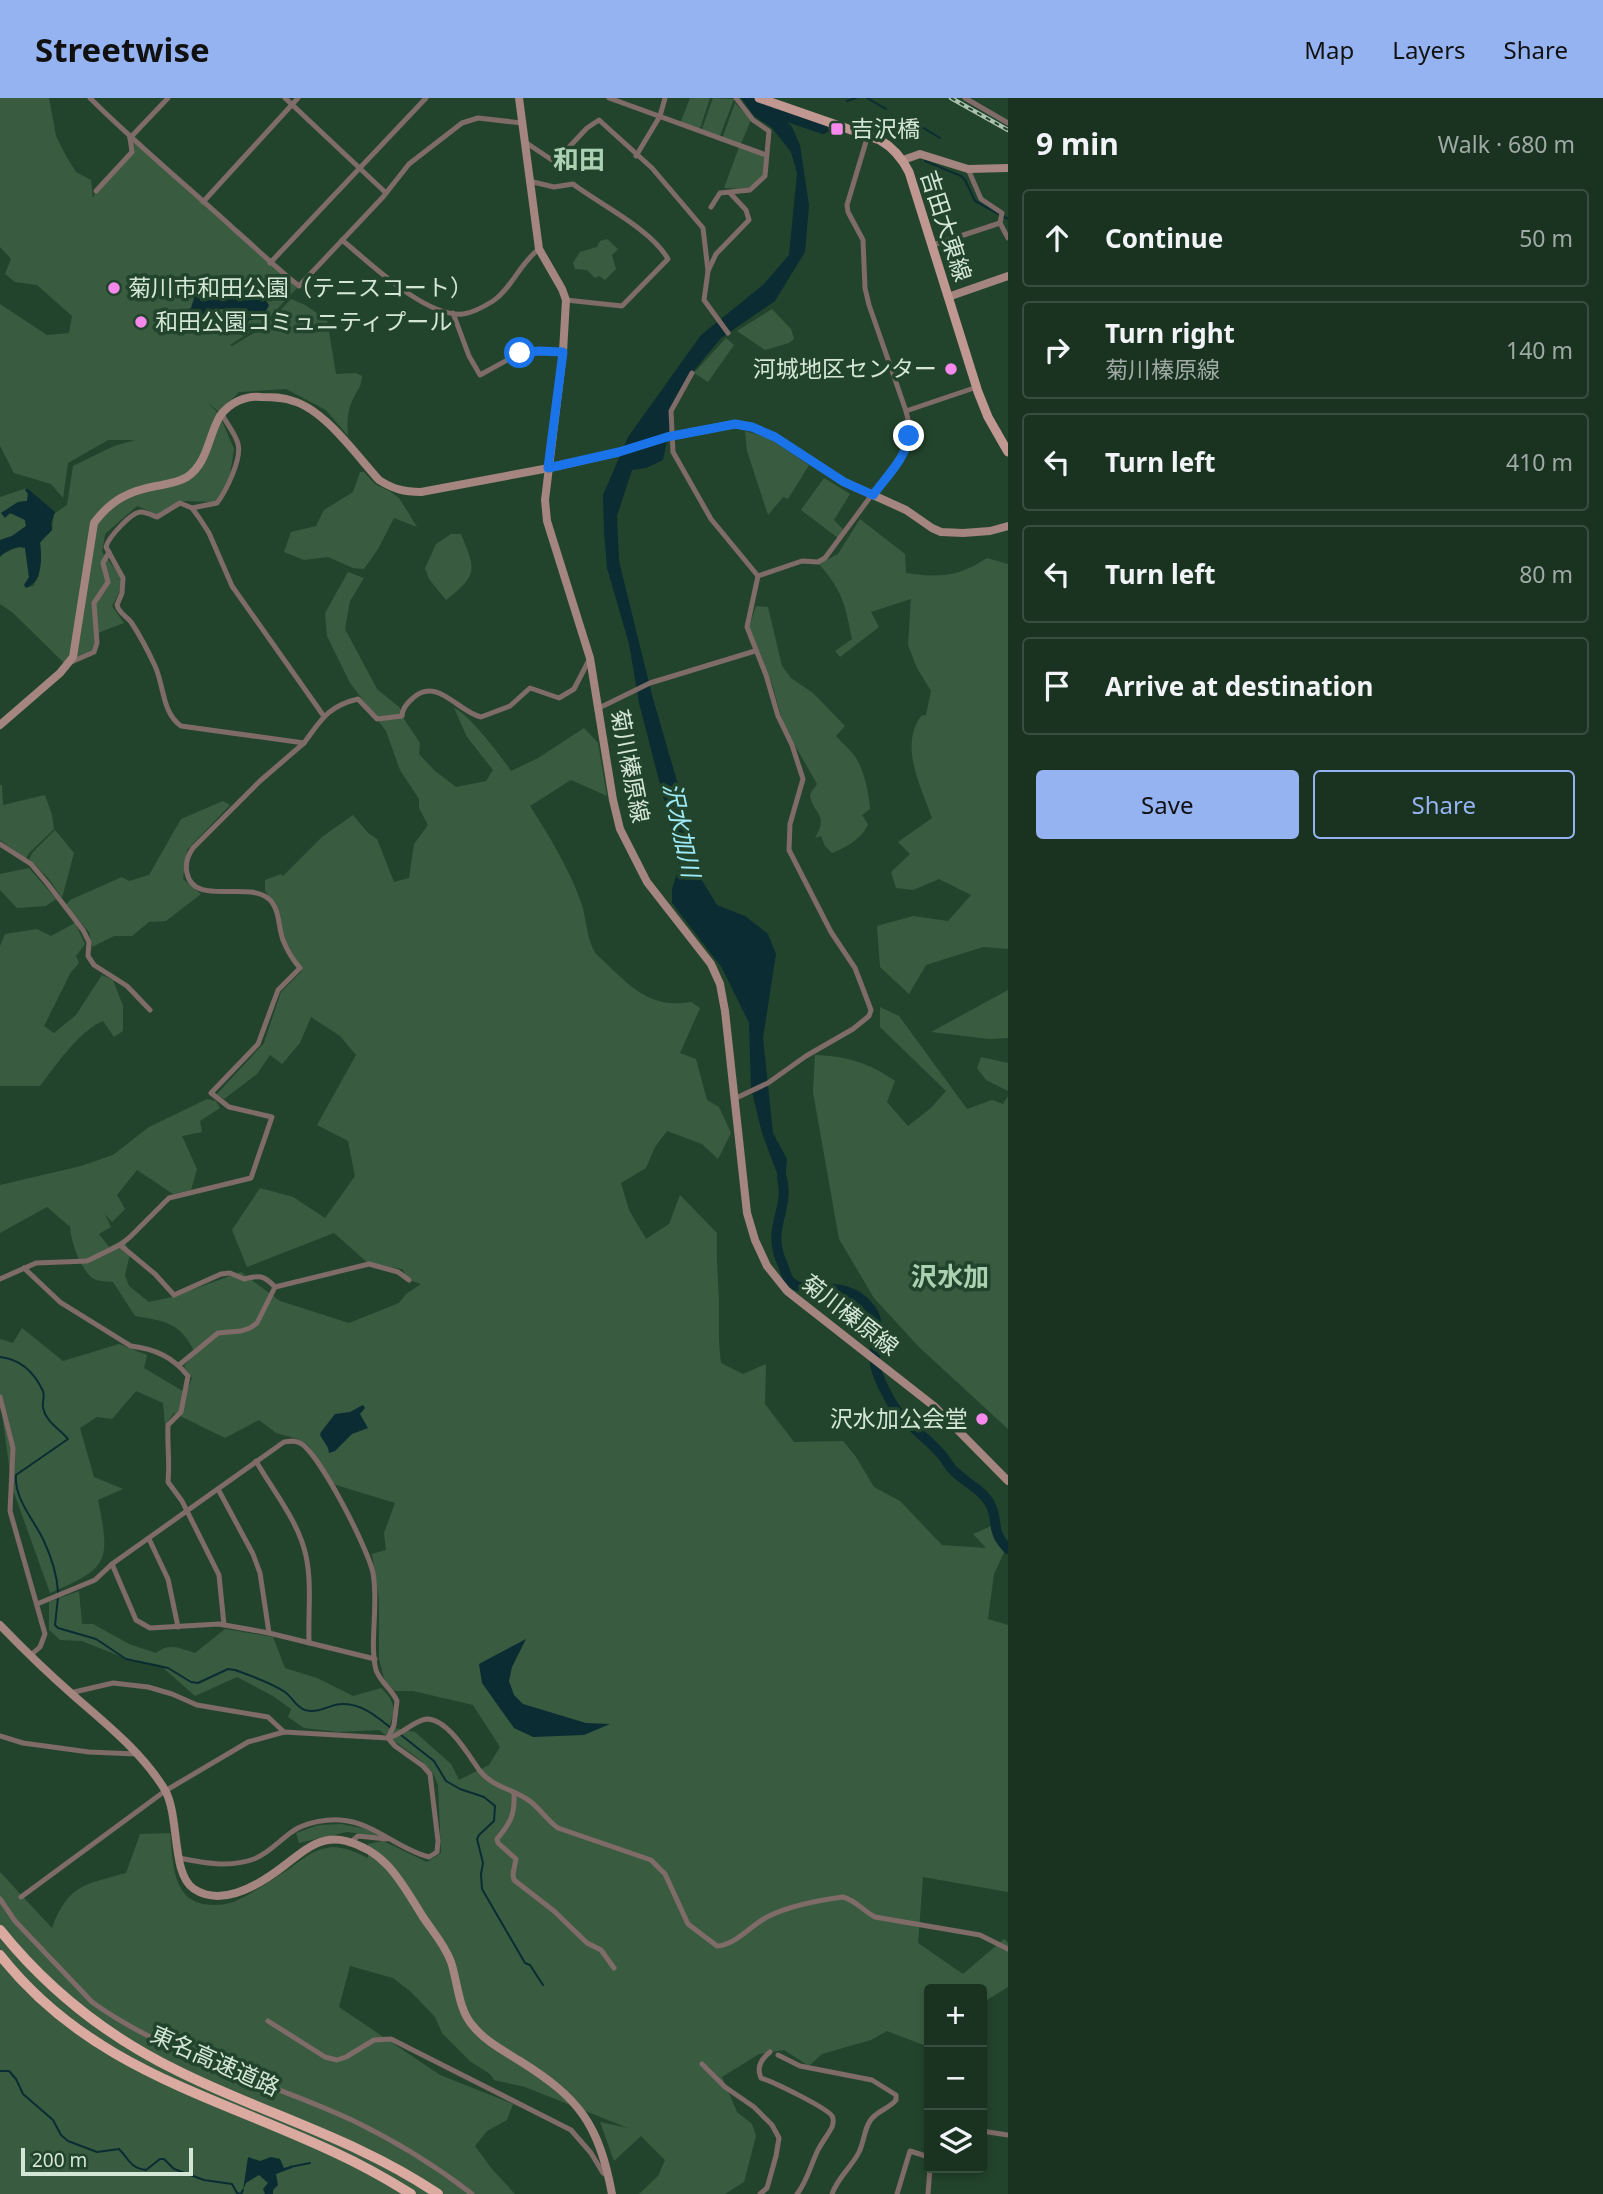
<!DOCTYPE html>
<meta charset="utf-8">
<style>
body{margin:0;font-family:"Noto Sans","Noto Sans JP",sans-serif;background:#273f2e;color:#f1f3f6}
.controls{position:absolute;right:21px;bottom:21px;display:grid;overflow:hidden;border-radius:7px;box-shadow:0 4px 10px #0003}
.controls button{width:63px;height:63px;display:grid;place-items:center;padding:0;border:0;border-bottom:2px solid #384e3f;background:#1a3321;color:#f1f3f6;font:35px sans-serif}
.scale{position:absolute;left:21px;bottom:18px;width:172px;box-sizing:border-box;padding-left:7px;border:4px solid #d4e7d7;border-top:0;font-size:19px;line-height:24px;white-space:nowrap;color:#d4e7d7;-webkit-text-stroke:5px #23442c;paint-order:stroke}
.stop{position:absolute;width:21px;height:21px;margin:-16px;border:5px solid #1a73e8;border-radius:50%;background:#fff}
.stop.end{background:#1a73e8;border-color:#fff;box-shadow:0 2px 7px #0008}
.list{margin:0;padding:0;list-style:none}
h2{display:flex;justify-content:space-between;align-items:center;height:91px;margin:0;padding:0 28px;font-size:30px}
h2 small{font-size:23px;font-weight:400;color:#9faaa5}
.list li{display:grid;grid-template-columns:46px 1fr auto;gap:21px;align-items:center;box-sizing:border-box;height:98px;margin:0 14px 14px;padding:0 14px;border:2px solid #384e3f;border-radius:7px}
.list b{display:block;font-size:26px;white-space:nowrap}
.list p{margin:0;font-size:23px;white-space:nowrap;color:#9faaa5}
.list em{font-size:23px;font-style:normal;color:#9faaa5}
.actions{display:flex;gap:14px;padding:21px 28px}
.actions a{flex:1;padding:16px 0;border:2px solid #95b2f1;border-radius:7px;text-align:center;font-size:24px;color:#95b2f1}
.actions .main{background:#95b2f1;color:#111}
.icon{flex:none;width:38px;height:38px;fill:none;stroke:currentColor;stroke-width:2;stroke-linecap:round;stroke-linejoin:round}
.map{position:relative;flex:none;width:1008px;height:2096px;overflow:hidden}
header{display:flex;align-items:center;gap:42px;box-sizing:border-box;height:98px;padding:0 35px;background:#95b2f1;color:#111}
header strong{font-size:33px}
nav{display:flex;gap:38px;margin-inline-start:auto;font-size:24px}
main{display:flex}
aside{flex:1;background:#1a3321}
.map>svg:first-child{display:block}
</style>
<header>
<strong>Streetwise</strong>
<nav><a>Map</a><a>Layers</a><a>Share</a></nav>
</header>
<main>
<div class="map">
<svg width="1008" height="2096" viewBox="0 0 1008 2096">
<rect width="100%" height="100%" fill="#23442c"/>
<!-- green -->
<g fill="#395c41">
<path d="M0 0H49L56 38 66 58 76 74 91 82 93 100 96 93 132 54 130 40 297 190 263 226 230 247 232 248 264 229 291 201 305 207 327 222 336 276 356 275 362 278C361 290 359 289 354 299 347 312 347 324 348 338L326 312 286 291 239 294 219 314 207 304 219 316 234 351 230 377 216 404 181 403 159 417 137 408 105 436 102 454C120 478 129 480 112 508L124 525 98 535 92 552 64 565 13 515 0 506V457L21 448 25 450 29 479 26 489 33 488 39 478 40 445 52 432 54 416 67 407 73 368 114 348 135 342H108L68 365 63 400 51 386 14 375 0 348V206L47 237 69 235 72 218 37 187 15 184 5 176 11 161 0 149Z"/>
<path d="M690 0H710L699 33 680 26Z"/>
<path d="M713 0 734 1 719 40 701 34Z"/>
<path d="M735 5 751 22 740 48 722 41Z"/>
<path d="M739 49 765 58 764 78 749 91 724 90Z"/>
<path d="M607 141 618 151 612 157 616 171 605 182 599 178 595 180 587 172 575 171 573 165 580 154 597 149 600 143Z"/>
<path d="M772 211 791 231 794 241 789 245 765 252 737 233Z"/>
<path d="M726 240 734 247 708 284 694 275Z"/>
<path d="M745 333 768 340 809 367 788 401 783 399 768 417 747 353Z"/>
<path d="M360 374H364L375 386 391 394 399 400 417 429 394 420 378 451 364 471 353 470 328 459 304 462 284 454 291 434 316 428 324 412 353 394Z"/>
<path d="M824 380 850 396 834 422 843 431 838 440 801 412Z"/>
<path d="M27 390 25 392 28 396 27 403 18 404 1 415 14 416 25 422 26 428 12 438 0 442V399Z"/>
<path d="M860 421 905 456 906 475C939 480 958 479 987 460L1008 466V851L983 849 926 867 909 896 880 869 877 828 913 818 948 823 971 797 939 781 913 792 896 790 891 774 910 756 898 744 932 720C921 688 899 649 921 618L926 617 931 593 917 570 908 547 911 501 871 514 879 529 840 559 835 553 852 541C845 506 843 494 819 466L838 456Z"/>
<path d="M451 436H461C476 472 478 477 446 502L429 481 425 470 436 446Z"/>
<path d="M348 474 364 480 350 503 345 531 377 591 400 610 402 618 420 645 419 656 434 672 456 689 486 683 493 672 467 639 454 610C468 615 501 658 511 673L538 660 584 630 598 645 607 698 571 682 530 708C550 739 568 769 581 804 587 821 586 841 596 856 626 883 646 912 691 904L700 910 680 955 696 961 707 1002 719 1009 731 1035 718 1061 702 1046 667 1033 655 1049 646 1070 621 1085 629 1112 646 1141 669 1126 680 1097 717 1135C716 1158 718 1180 719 1203 719 1224 718 1244 721 1265L743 1276 766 1266 765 1306 794 1344 843 1343 856 1359 874 1389 900 1403 942 1447 986 1450 973 1436 996 1426 1008 1446 994 1476 988 1521 1008 1527V1794L923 1779 918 1845 963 1876 1004 1841 1008 1845V1889L987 1902 982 1914V1891H929V1972L926 1948 887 1933 871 1942 822 1956 809 1968 784 1952 759 1956 722 1979 737 2014 752 2026 756 2038 744 2084 725 2096H639L658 2078 665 2062 641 2038 614 2063 600 2024 628 2030 525 1989 494 1982 490 1976 471 1964 442 1935 435 1919 411 1894 393 1880 350 1868 339 1909 440 1977 513 2006 507 2022 487 2033 475 2048 492 2071 515 2096H0V1774L52 1830C69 1786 84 1787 126 1775L140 1736 170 1735C172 1752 172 1777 182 1792 191 1808 214 1809 230 1805 243 1802 273 1781 286 1773 298 1765 308 1755 322 1751 339 1746 353 1753 368 1760V1746L383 1743 427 1764 441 1755 438 1687 433 1675 419 1661 379 1632 339 1634 304 1630 288 1619 291 1611 273 1598 237 1579 195 1598 160 1567 127 1561 82 1543 60 1542 49 1532V1504L79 1493 82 1526H93L129 1546 156 1555C169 1544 181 1551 195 1555L225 1531 273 1539 285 1570 317 1580 353 1598 381 1590C395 1603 396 1611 389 1629L415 1634 451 1666 459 1682 489 1667 500 1649 473 1607 413 1593H395L385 1584 379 1561V1501L372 1456 386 1452 384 1435 395 1405 333 1386 309 1348 298 1341 276 1335 259 1322 225 1340 174 1315 165 1327 163 1305 136 1293 112 1321 97 1319 80 1330 94 1379 123 1391 98 1402C111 1465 108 1470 50 1495L12 1389 0 1301V1241L13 1245 22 1230 63 1263 119 1246 147 1257 144 1270 186 1295 192 1280 184 1268 195 1255C181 1225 166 1223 135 1218L113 1184C106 1183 97 1184 91 1179 80 1169 70 1142 70 1127L69 1128 47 1109 0 1135V1087L81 1068 113 1057 149 1029 207 1001 216 1003 220 1010 200 1023 202 1034 182 1038 197 1071 191 1092 173 1096 137 1072 117 1097 125 1111 112 1124 105 1116 111 1129 99 1136 109 1149 124 1141 130 1156 125 1177 129 1188 149 1204 172 1199 241 1174 280 1203 349 1225 399 1205 406 1196 421 1186 409 1182 402 1171 369 1166 334 1135 247 1169 232 1132 260 1090 293 1099 325 1120 355 1078 348 1043 317 1027 356 957 340 938 311 919 300 945 282 966 270 957 257 976 224 1001 216 997 264 945 281 894 302 873 286 844 274 804 265 793V782L281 776 283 778 322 739 353 717 368 735 377 741 394 784 409 780 414 746 428 727 419 710V701L400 672 386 633 350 585 327 538 325 515Z"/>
<path d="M756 508 768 509 782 568 791 580 813 595 845 628 836 638C842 645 851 652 856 660 864 673 869 695 870 711L862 717 868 726C863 740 845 750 832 755L825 748 821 738 815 740C830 714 812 717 810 696L817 686 784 628 772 586 748 532Z"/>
<path d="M0 687H2L3 707 45 697 52 717 54 731 29 755 26 761 0 742Z"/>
<path d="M223 703 230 707 187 752 183 781 201 796 166 823 149 824 132 838H114L92 849 89 834 66 807 70 802 122 779 129 783 149 777 181 721Z"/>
<path d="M55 732 74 755 62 800 49 781 29 761 33 754Z"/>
<path d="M29 770 56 801 46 808 17 810 0 792V776Z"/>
<path d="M75 825 85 846 76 858 79 865 71 874 44 928 54 935 76 917 102 877 113 882 123 908V933L114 939 103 923C79 933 56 967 40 988H0V848L5 836 37 831 51 838Z"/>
<path d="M1008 892V940L989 941 931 934Z"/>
<path d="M880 909 899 918 967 1011 992 1002 1003 1006 1008 998V1331L919 1249 874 1200 839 1141 813 994 815 957C846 958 870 965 895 983L887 1004 908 1028 931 1010 946 993 880 929Z"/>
<path d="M981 959 1008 965V993L986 982 977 970Z"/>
<path d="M341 1726 366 1731 380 1738 347 1734 299 1745 296 1735 319 1727Z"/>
</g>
<!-- water -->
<g fill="#0a2c32">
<path d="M741 0H763L792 29 800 47 809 107 805 154 775 203 721 240 692 275 674 309 663 362 646 370 632 372 617 418 619 463 652 597 685 711 698 776 717 807 745 818 768 836 776 856 763 940 773 1035 787 1061 784 1094 762 1035 751 990 749 925 722 870 672 805V791L679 769 668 717 639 605 629 546 607 470 604 435 603 397 628 339 701 237 763 187 789 157 797 75 791 54 772 30 754 18Z"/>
<path d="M231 179C248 179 260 194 269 207L263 219 239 225 225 211C205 211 199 219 186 231L180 227 179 215 191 210 194 200 190 192 201 186Z"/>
<path d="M27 390 55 414 51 425 52 432 40 444C42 459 43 484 26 490L24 487 29 479 25 450C17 447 5 453 0 459V442L12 438 26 428 25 422 10 415 5 420 1 415 18 404 27 403 28 396 25 392Z"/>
<path d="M363 1307 365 1310 360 1316 368 1330 352 1336 335 1353 329 1355 328 1350 320 1337 321 1334 335 1316 350 1314Z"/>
<path d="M526 1541 512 1569 509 1583 514 1597 523 1606 586 1625 610 1626 584 1637 533 1639 514 1630 482 1585 479 1566Z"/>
<path d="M248 2059 260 2063 271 2059 280 2061 284 2070 291 2068 292 2070 276 2076 278 2087 273 2092V2096H265L263 2091 268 2085 259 2077 246 2085 243 2092Z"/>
</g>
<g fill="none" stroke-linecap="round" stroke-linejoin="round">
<!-- stream -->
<g stroke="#0a2c32" stroke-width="2">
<path d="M867 0 886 11"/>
<path d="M847 3 856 0"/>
<path d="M910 22 940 40"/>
<path d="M823 31 834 34V32"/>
<path d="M925 63 961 78 965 82 975 103 1008 121"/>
<path d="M0 1259C20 1261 34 1274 43 1293 45 1299 42 1304 43 1310 46 1324 60 1331 68 1341L16 1377C14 1400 33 1421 43 1441 51 1458 57 1475 58 1494"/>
<path d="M58 1499 55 1527 58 1530 96 1541 126 1561 168 1570 191 1584 198 1585 228 1571 235 1572C251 1578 270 1584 285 1594 292 1599 296 1609 305 1612 319 1616 330 1606 342 1606 361 1605 377 1619 391 1630"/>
<path d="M401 1637 434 1663 446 1683 460 1691 484 1699 495 1708 494 1723 479 1737 477 1741 483 1765 481 1776 482 1791 525 1865 530 1867 543 1887"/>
<path d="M0 1973H9L16 1981 23 1996 53 2022 61 2037 68 2043 97 2054 119 2051C129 2061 130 2070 146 2072L160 2061H164L174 2071 204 2082 232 2086 237 2095 241 2096 243 2092"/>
<path d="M290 2069 310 2065"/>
</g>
<!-- river -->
<g stroke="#0a2c32" stroke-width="10">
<path d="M766 16H779L823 31"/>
<path d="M782 1080C790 1114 765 1130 783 1167 785 1172 786 1178 789 1182 804 1201 843 1176 870 1210 883 1225 873 1249 875 1267 877 1275 883 1289 887 1296 898 1321 922 1335 940 1355 945 1360 948 1367 953 1372 964 1384 984 1392 991 1408 999 1426 990 1432 1008 1451"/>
</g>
<!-- street -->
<g stroke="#7f6b67" stroke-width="5">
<path d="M90 0C136 46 186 87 234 131 256 150 276 170 299 188L383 99 409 66 462 25 478 20 522 25"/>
<path d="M285 0 386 95"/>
<path d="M609 0 766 57"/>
<path d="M965 0 1008 25"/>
<path d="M130 40 168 0"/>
<path d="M525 44 555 64 587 30 599 22 652 70 703 130 708 173 704 202 728 235"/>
<path d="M636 58 660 18 665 0"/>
<path d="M968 71 981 101 1002 115 1000 125 1008 140"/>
<path d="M529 83 554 89 573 86C601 107 651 131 668 161L622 208 566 202"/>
<path d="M96 93 132 54 130 40"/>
<path d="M203 104 298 0"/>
<path d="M711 109 720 95 750 92 765 78 769 33 753 22 736 0"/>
<path d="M342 142C369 164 426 220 463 216 473 215 485 208 493 203 512 190 520 165 539 151"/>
<path d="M933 147 1000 125"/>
<path d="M270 165 426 0"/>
<path d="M708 173 716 156 749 122 746 112 730 95"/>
<path d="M453 215 469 258 480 277 520 255 539 253 563 254"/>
<path d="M692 275 671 313 673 354 711 421 758 478 747 529 766 577 778 618 792 647 803 681 790 726 789 752 831 834 855 870 871 912 869 918 853 931 806 958 768 985 734 1001"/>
<path d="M906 313 977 289"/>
<path d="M192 410 217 405C226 393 242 361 238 346 236 336 226 325 222 316"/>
<path d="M758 478 802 463 818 464 825 460 908 348 910 330 906 313 869 207 865 190 863 142 848 114 847 107 868 37"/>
<path d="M69 565 94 554 97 545 94 505 108 484 103 465 109 454"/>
<path d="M599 610 650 585 755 553"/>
<path d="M323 617 232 488 209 435 200 421 192 410 180 405 157 419C152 417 146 414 141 414 131 414 108 440 106 449L123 480 122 495 117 507C119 515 126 518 131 524 139 536 149 555 155 568 164 587 162 615 181 628L304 645C321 622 328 608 358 601L377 621 402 618C402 611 407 605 413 600 437 578 458 614 481 619L510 608 530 590 559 600 574 591 590 560"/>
<path d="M0 746 31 766 47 785 83 832 89 844 88 858 94 867 127 888 150 912"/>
<path d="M120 1147 155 1176 174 1197 221 1176 230 1175 244 1181C259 1177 264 1177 275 1189"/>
<path d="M24 1170 60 1204 131 1248C155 1251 173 1259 188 1278L181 1314 168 1327C167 1346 170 1364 168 1384L182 1403 219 1477 224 1527"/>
<path d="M0 1181 36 1165 87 1163 120 1147 130 1139 169 1100 251 1080 272 1019 229 1009 211 995 258 946 278 892 300 870C292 861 287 852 283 842 278 829 280 811 269 801 247 782 194 809 187 775 185 766 188 757 193 750L260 683 304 645"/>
<path d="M275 1189 369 1166 398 1174 409 1182"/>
<path d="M179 1267 218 1235 241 1233 250 1230 257 1225 275 1189"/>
<path d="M0 1299 13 1350 10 1413 45 1536 40 1549 31 1557"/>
<path d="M256 1363C273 1393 299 1424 306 1458 312 1486 308 1516 309 1545"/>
<path d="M218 1391 253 1456 260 1475 269 1535"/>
<path d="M149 1441 168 1481 178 1529"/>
<path d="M112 1466 136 1522 150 1530 219 1526 269 1535 375 1561"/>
<path d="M37 1506 95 1482 112 1466 284 1344C290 1343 295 1342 300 1345 319 1354 369 1453 373 1475 379 1507 369 1544 376 1572 380 1584 392 1591 397 1603L394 1627 388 1640 395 1648 423 1668 430 1676 438 1743 437 1754 429 1759C397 1751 374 1724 340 1722 327 1721 310 1724 298 1730 284 1737 272 1754 254 1761 230 1770 204 1765 179 1760"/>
<path d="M70 1595 113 1585 148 1589 172 1596 197 1607 268 1619 284 1634"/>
<path d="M0 1638 23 1645 89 1654 136 1656"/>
<path d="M514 1695C515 1717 511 1724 497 1741L498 1745 516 1761 513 1776 514 1782 554 1813 587 1845 601 1852 614 1870"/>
<path d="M351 1744 358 1738 387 1741"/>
<path d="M21 1799 165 1693 248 1644 284 1634 388 1640C402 1637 414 1622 427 1621 448 1621 469 1658 480 1673 493 1690 515 1691 531 1704 541 1712 548 1723 558 1730L651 1762 665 1776 688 1826 717 1848C736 1847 752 1826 769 1818 790 1808 820 1802 843 1799 857 1803 863 1813 875 1819L980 1837 1008 1851"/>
<path d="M0 1801 15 1823 92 1904C171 1961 267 1982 354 2023 395 2043 436 2068 472 2096"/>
<path d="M268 1923 325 1959 337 1962 346 1959 374 1942 391 1941 571 2032 591 2055 603 2075 609 2078"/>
<path d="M770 1954C761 1961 756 1969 761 1980 772 1983 827 2010 832 2018 834 2021 833 2026 832 2029 828 2037 822 2044 818 2052 811 2066 807 2084 797 2096"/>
<path d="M778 1957 800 1968 872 1982 896 1997V2002C889 2011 876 2013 870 2023 864 2032 864 2044 859 2054 851 2070 838 2079 832 2096"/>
<path d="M702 1966 725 1989 754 2009 772 2027 779 2040 776 2058 767 2090 760 2096"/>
<path d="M982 2033 1008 2037"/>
<path d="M897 2096 910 2053 929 2059"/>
<path d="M928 2096 930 2070"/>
</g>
<!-- secondary -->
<g stroke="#a4857f" stroke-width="8">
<path d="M519 0 539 151 562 191 566 202 563 254 545 402 547 423 590 560 613 702 620 731 647 784 711 866 720 886 725 913 747 1115 755 1142 767 1168 787 1193 935 1309 1008 1383"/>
<path d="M903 62 920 56 968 71 1008 70"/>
<path d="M948 199 1008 178"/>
<path d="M0 627 60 575 73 559 94 425C111 402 129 393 156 388 167 386 177 385 187 379 208 365 208 338 220 318 229 305 246 297 261 299 272 299 283 299 293 303 325 312 357 358 379 382 393 391 404 394 421 394L549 370 619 354 667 339 735 326 752 329 775 339 844 384 906 412 932 430 941 434 963 435 990 433 1008 428"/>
<path d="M0 1527C23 1551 48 1575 73 1597 105 1625 142 1654 165 1692 180 1719 171 1776 194 1791 223 1810 262 1785 285 1767 303 1753 321 1736 346 1743 388 1754 402 1786 423 1819 433 1834 445 1847 451 1864 458 1885 458 1911 473 1928 485 1943 504 1953 520 1963 579 2000 599 2026 612 2096"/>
</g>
<!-- primary -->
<path stroke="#c09891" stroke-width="9" d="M759 0 880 42C894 50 902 60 909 74L978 294 988 319 1008 354"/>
<!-- highway -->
<g stroke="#daaaa1" stroke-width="10">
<path d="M0 1832C49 1893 108 1939 178 1973 264 2016 357 2041 438 2096"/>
<path d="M0 1857C90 1971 213 1997 336 2055 362 2067 387 2081 411 2096"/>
</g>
<!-- rail casing -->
<g stroke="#acc2b0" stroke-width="4.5">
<path id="rail" d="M951 0 1008 32"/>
</g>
<!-- rail -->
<use href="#rail" stroke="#23442c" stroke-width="2" stroke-dasharray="5" stroke-linecap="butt"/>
</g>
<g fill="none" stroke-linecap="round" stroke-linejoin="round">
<!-- route -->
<path stroke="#1a73e8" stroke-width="9" d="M520 255 539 253 563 254 548 370 619 354 667 339 735 326 752 329 775 339 844 384 873 397C886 379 906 360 909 338"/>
</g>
<!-- markers -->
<g fill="#f788ec" stroke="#23442c" stroke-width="2.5">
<rect x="830" y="24" width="14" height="14" rx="3.5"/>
<circle cx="114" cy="190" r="7"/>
<circle cx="141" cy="224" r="7"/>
<circle cx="951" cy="271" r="7"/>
<circle cx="982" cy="1321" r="7"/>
</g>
<g text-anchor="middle" stroke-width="7" stroke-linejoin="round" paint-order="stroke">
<!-- poi labels -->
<g font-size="23" fill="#d4e7d7" stroke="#23442c" text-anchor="start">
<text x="851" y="39">吉沢橋</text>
<text x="128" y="198">菊川市和田公園（テニスコート）</text>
<text x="155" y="232">和田公園コミュニティプール</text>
<text x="937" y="279" text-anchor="end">河城地区センター</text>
<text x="968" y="1329" text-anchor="end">沢水加公会堂</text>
</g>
<!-- street labels -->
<g font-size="23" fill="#d4e7d7" stroke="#23442c">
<text transform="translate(946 128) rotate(72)" y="8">吉田大東線</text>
<text transform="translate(630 668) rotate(79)" y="8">菊川榛原線</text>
<text transform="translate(850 1217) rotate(38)" y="8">菊川榛原線</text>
<text transform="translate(215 1963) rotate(24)" y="8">東名高速道路</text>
</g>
<!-- water labels -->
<g font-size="24" font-style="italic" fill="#9deaf8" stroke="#23442c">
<text transform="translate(681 732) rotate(78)" y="8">沢水加川</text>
</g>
<!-- quarter labels -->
<g font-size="26" font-weight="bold" fill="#abd1b2" stroke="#23442c">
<text x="579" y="71">和田</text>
<text x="950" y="1188">沢水加</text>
</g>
</g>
</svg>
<div class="controls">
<button>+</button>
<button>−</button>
<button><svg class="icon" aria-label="layers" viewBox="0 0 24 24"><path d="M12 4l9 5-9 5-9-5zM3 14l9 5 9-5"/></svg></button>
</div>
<div class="scale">200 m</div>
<div class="stop" style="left:520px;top:255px"></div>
<div class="stop end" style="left:909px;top:338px"></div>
</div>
<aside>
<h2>9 min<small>Walk · 680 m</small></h2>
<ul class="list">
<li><svg class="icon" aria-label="ahead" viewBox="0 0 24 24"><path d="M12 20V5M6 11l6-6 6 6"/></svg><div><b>Continue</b></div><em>50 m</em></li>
<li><svg class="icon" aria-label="right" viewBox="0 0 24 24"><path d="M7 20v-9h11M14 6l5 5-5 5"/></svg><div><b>Turn right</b><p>菊川榛原線</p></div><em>140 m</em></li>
<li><svg class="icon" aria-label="left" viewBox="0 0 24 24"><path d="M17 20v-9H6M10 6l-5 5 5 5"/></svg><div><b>Turn left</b></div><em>410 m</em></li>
<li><svg class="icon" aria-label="left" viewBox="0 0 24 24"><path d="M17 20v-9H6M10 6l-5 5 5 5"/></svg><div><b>Turn left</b></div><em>80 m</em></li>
<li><svg class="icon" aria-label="arrive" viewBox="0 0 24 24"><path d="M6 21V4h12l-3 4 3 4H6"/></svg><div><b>Arrive at destination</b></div></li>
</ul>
<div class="actions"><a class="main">Save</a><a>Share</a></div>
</aside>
</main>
